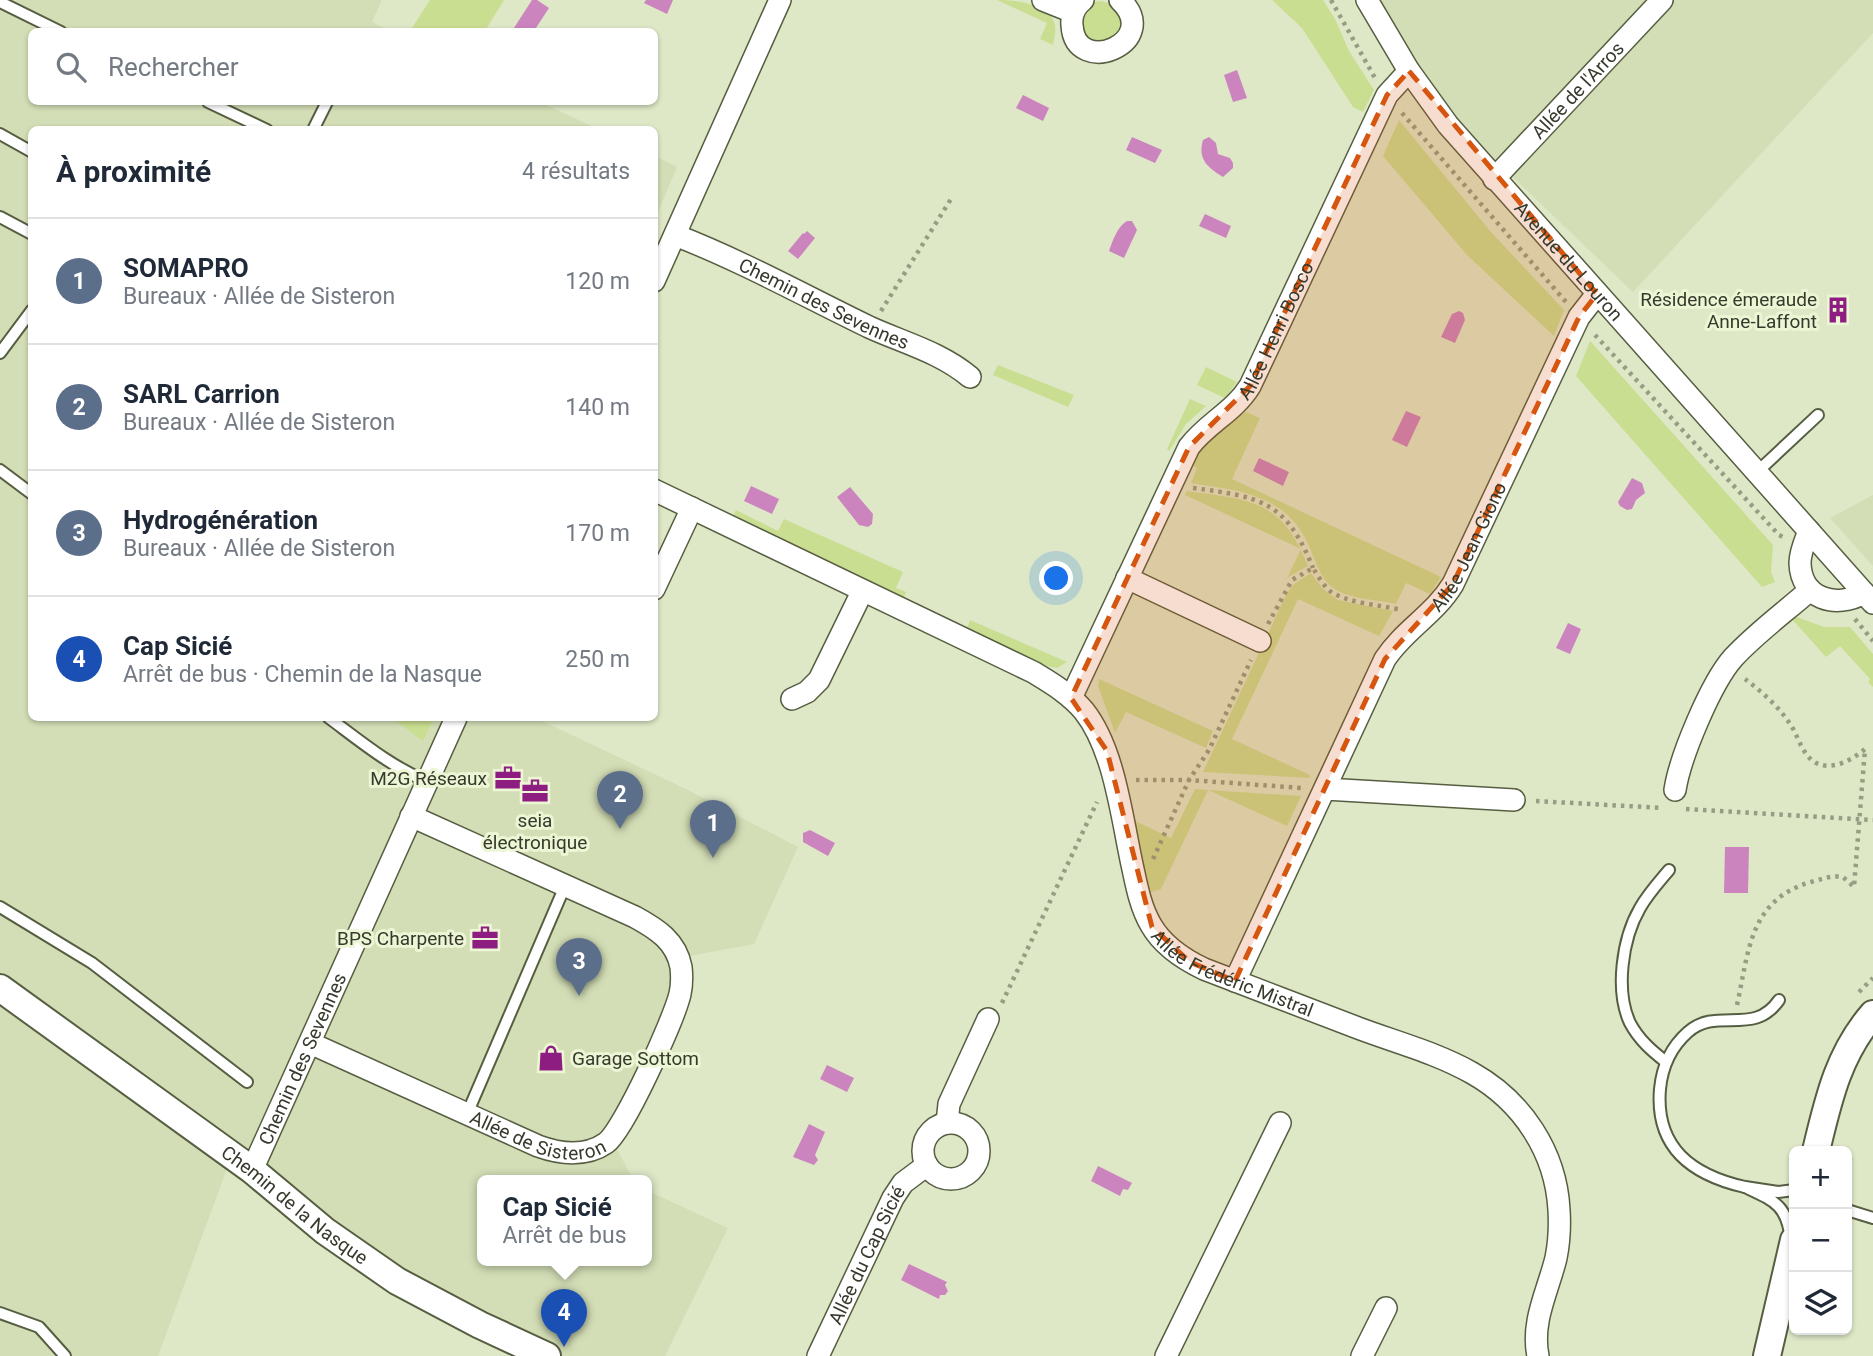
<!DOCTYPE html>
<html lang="fr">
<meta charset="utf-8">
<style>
body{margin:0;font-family:Roboto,sans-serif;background:#f2f2f3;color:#1f2937}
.controls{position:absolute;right:21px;bottom:21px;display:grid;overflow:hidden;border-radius:10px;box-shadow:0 2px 5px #0004}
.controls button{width:63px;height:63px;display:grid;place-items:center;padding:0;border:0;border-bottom:2px solid #e0e1e3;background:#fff;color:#1f2937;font:35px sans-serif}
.you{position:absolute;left:1057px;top:579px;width:24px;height:24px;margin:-18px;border:5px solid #fff;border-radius:50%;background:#1a73e8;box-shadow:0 0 0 10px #1a73e833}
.badge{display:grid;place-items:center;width:46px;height:46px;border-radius:50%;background:#8d1d80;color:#fff;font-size:23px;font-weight:700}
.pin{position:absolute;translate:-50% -58px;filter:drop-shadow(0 2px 4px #0008)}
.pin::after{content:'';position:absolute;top:37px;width:24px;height:21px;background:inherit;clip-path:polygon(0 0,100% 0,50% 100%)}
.popup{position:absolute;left:477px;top:1175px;width:175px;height:91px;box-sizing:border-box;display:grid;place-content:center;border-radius:10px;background:#fff;filter:drop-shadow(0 2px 5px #0005);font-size:23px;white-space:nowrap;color:#747a83}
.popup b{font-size:26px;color:#1f2937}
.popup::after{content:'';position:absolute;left:50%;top:100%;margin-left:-14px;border:14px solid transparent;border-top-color:#fff}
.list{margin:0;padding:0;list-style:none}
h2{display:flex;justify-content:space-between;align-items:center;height:91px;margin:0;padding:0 28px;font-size:30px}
h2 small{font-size:23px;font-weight:400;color:#747a83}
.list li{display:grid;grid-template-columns:46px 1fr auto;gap:21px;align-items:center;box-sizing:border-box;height:126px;padding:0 28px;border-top:2px solid #e0e1e3}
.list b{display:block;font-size:26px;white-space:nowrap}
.list p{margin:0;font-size:23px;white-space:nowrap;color:#747a83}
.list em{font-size:23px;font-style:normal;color:#747a83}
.icon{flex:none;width:38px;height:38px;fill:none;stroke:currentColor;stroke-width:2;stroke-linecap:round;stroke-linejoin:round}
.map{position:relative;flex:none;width:1873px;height:1356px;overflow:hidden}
.search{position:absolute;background:#fff;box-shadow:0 2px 5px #0004;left:28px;top:28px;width:630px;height:77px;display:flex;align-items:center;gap:18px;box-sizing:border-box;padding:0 24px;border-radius:10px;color:#747a83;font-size:26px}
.panel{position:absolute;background:#fff;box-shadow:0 2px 5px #0004;left:28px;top:126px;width:630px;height:595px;border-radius:10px}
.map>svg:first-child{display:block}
</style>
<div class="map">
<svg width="1873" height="1356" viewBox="0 0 1873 1356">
<rect width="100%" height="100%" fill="#dee8c7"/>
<!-- built -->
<g fill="#d3deb6">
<path d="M0 0H382L372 22 390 31 32 32V102H540L598 129 32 130V718H536L688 790 798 847 754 944 679 958 682 976 611 1138 634 1181H482V1261H646V1190L728 1228 665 1356H547L479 1325 232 1155 158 1356H0Z"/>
<path d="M1379 0H1873V33L1633 292 1454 121Z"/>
<path d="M655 156 677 167 655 219Z"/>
<path d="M1873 495V566L1830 518Z"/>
</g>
<!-- green -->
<g fill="#cade91">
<path d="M430 0H504L485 31H410Z"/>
<path d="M997 0C1013 0 1048 3 1054 22 1057 29 1054 38 1053 45L1040 39 1047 23Z"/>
<path d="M1272 0H1323L1335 19 1349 51 1374 90 1363 112 1353 107 1302 28Z"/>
<path d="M1102 1 1117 7 1124 23 1117 38 1094 42 1082 31V14L1093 2Z"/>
<path d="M1399 120 1491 232 1564 310 1554 336 1467 255 1383 156Z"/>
<path d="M1590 341 1773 545 1771 572 1775 582 1762 587 1576 376Z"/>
<path d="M998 365 1074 395 1068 407 993 375Z"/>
<path d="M1206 367 1237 382 1225 398 1197 385Z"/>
<path d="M1190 399 1206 406 1186 424 1169 451 1167 449Z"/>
<path d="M1246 412 1260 418 1232 479 1441 577 1430 594 1406 583 1396 604C1375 599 1351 600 1333 588 1320 578 1315 560 1309 546 1286 494 1240 491 1191 483L1197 468 1192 465C1206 438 1222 429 1246 412Z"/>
<path d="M1187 491C1250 500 1282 499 1308 566L1287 578 1301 549 1185 495Z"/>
<path d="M736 510 778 531 784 519 903 572 896 588 906 592 904 598 733 516Z"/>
<path d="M1311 573 1323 589 1338 600 1393 611 1379 636 1298 599 1232 739 1310 775V778L1203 772 1287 593 1294 584Z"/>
<path d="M1794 616 1824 627H1850L1873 654V687L1868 682 1870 679 1840 646 1826 657 1791 618Z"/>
<path d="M970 620 1067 662 1057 668 1047 666 967 628Z"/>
<path d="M1099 679 1213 731 1206 748 1126 712 1115 733 1098 686Z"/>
<path d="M392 718H434L423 741Z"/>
<path d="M1195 789 1208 790 1301 796 1287 826 1208 790 1161 889 1149 893 1133 820 1171 838Z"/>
</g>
<!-- water -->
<g fill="#cc84bf">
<path d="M532 0H537L549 8 534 31H512Z"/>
<path d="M646 0H673L667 14 644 3Z"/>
<path d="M1237 70 1247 98 1233 102 1224 75Z"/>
<path d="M1023 95 1049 108 1043 121 1016 108Z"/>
<path d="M1132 137 1162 150 1155 163 1126 150Z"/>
<path d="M1209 137 1216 143 1218 154 1230 158 1233 163V168L1223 177C1209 168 1197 160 1203 140Z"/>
<path d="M1205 214 1231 226 1226 238 1199 226Z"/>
<path d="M1127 221H1132L1137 230 1124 258 1109 251C1113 240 1117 227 1127 221Z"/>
<path d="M807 231 815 238 798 259 788 251 803 233 804 234Z"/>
<path d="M1459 311 1463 313 1465 320 1455 343 1441 337 1452 314Z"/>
<path d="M1406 411 1421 417 1407 447 1392 440Z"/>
<path d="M1259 458 1289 472 1283 486 1253 471Z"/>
<path d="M1632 478 1642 483 1645 493 1636 500 1632 509 1627 510 1620 506 1618 502Z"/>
<path d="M751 486 779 499 772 514 744 501Z"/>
<path d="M850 487 873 514 872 524 868 527 859 525 837 497Z"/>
<path d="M1568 623 1581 629 1570 654 1556 648Z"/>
<path d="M810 830 835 843 828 856 803 842V833Z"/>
<path d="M1725 847H1749L1748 893H1724Z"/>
<path d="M827 1065 854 1078 847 1092 820 1079Z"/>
<path d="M809 1124 825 1132 815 1155 818 1160 814 1165 793 1157Z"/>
<path d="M1098 1166 1132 1183 1128 1190 1123 1189 1120 1196 1091 1181Z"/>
<path d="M909 1264 947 1282 945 1285 948 1291 945 1295H940L939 1299 901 1280Z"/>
</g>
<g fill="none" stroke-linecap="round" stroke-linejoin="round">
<!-- service casing -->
<g stroke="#565e42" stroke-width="14">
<g id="service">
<path d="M0 2 61 32"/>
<path d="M208 102 267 130"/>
<path d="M313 130 327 102"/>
<path d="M0 134 32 152"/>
<path d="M0 217 32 234"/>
<path d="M0 353 32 310"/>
<path d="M0 470 32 494"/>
<path d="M1756 473 1818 415"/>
<path d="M329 718C360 741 390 766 426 781"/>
<path d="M0 907 92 963 247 1082"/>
<path d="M1666 1062C1652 1051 1639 1040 1630 1023 1615 991 1622 939 1640 908 1648 894 1659 882 1669 870"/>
<path d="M467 1114 565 886"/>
<path d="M1745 1187C1692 1175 1655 1148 1660 1089 1662 1068 1671 1047 1688 1032 1717 1006 1754 1037 1779 1000"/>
<path d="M1847 1210 1873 1218"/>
<path d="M1791 1240C1787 1205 1775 1201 1745 1187L1778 1192 1794 1190"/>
<path d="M0 1313 39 1327 65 1356"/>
</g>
</g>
<!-- minor casing -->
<g stroke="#565e42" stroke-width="24">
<g id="minor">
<path d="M1043 0 1073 12"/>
<path d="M1083 0C1075 6 1071 15 1072 25 1075 79 1164 42 1120 0"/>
<path id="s1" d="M1367 0 1409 71 1448 125 1873 603"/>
<path id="s2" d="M1494 179 1662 0"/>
<path id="s3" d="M675 235C742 261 805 296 869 327 904 343 940 352 970 377"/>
<path d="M654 281 780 0"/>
<path id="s4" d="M654 490 1033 672C1051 683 1070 694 1084 711 1115 750 1122 820 1133 869 1137 888 1141 908 1151 925 1163 946 1183 959 1204 969 1255 989 1307 1008 1358 1028 1395 1042 1437 1053 1472 1073 1522 1101 1556 1152 1559 1210 1560 1226 1559 1243 1556 1258 1548 1291 1531 1321 1538 1356"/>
<path d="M1809 531C1805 541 1800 552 1800 563 1801 599 1836 609 1864 593"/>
<path d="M1127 578 1260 641"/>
<path d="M654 589 692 508"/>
<path id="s5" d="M1071 698 1189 447C1207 423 1234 412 1250 386L1387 95 1409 71"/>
<path d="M792 699 807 692 819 680 862 592"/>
<path d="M1325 789 1514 800"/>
<path d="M1675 790C1680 757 1711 683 1733 658 1756 633 1785 612 1810 590"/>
<path id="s6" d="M1235 981 1385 659C1404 630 1435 614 1453 584L1579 317 1597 294"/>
<path id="s7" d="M310 1043 538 1146C560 1154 586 1157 606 1143 624 1130 674 1019 680 994 682 985 682 976 681 967 676 941 657 929 635 917L411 816"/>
<circle cx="951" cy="1151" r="28"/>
<path d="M947 1123 949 1104 988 1019"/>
<path id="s8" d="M252 1170 456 718"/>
<path id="s9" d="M818 1356 893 1198 903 1183 927 1165"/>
<path d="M1166 1356 1280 1123"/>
<path d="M1362 1356 1386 1308"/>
</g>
</g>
<!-- tertiary casing -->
<g stroke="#565e42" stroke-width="30">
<g id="tertiary">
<path id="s10" d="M0 988 252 1170 325 1231 397 1281 480 1325 547 1356"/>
<path d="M1816 1151C1828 1101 1838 1054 1873 1014"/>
<path d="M1767 1356 1794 1240"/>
</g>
</g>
<!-- path -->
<g stroke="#959d84" stroke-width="4.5" stroke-dasharray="3.5 5" stroke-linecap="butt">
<path d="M1331 0 1375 78"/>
<path d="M1402 113 1566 302"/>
<path d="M881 311 951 199"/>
<path d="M1595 335 1779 535 1785 538"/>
<path d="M1193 488C1261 497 1286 501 1313 568"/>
<path d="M1855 619 1873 641"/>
<path d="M1268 624 1292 580 1313 568C1318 576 1323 585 1330 591 1346 603 1381 605 1401 610"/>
<path d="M1136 780H1189L1302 788"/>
<path d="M1536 801 1663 808"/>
<path d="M1686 809 1873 820"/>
<path d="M1153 859 1189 780 1209 750 1251 660"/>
<path d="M1859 992 1873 978"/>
<path d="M1002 1003 1097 802"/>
<path d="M1737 1005C1749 951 1749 900 1811 882 1822 879 1832 875 1843 877L1854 887 1865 749C1850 762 1823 776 1807 755 1799 745 1796 731 1788 721 1777 705 1761 691 1745 679"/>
</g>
<!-- service -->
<use href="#service" stroke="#fff" stroke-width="10"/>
<!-- minor -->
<use href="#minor" stroke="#fff" stroke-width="21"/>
<!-- tertiary -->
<use href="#tertiary" stroke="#fff" stroke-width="26"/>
</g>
<!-- marked area -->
<path fill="#d6560f" fill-opacity="0.2" stroke="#d6560f" stroke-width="5" stroke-dasharray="14 9" stroke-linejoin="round" d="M1409 71 1597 294 1579 317 1453 584 1385 659 1235 981 1190 962 1152 927 1107 751 1071 698 1189 447 1250 386 1387 95Z"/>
<!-- icons -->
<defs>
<g id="building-bare" transform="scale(2.1)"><path d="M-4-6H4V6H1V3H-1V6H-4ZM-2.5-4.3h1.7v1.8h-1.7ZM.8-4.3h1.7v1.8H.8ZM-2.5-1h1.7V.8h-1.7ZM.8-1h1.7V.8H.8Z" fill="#8d1d80" stroke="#ecf5d4" stroke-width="2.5" paint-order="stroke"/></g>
<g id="office-bare" transform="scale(2.1)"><path d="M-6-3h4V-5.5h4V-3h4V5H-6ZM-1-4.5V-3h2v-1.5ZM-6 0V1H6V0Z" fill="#8d1d80" stroke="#ecf5d4" stroke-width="2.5" paint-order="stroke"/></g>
<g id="shop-bare" transform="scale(2.1)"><path d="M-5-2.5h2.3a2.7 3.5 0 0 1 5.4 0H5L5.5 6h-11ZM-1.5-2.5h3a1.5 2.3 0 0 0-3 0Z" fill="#8d1d80" stroke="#ecf5d4" stroke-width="2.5" paint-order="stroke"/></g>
</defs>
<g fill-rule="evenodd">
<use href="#building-bare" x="1838" y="310"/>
<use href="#office-bare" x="508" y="778"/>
<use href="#office-bare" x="535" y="791"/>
<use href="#office-bare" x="485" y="938"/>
<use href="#shop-bare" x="551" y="1058"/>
</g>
<g text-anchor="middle" stroke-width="6" stroke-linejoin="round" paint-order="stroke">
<!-- street labels -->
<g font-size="19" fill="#363a2d" stroke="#ecf5d4">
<text dy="7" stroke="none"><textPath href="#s2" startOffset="122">Allée de l'Arros</textPath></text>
<text dy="7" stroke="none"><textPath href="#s1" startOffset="331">Avenue du Louron</textPath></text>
<text dy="7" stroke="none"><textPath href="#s3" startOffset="164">Chemin des Sevennes</textPath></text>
<text dy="7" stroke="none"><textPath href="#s5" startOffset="425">Allée Henri Bosco</textPath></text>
<text dy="7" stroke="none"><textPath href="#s6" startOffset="497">Allée Jean Giono</textPath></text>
<text dy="7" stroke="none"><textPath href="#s4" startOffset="808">Allée Frédéric Mistral</textPath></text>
<text dy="7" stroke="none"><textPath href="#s8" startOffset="122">Chemin des Sevennes</textPath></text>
<text dy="7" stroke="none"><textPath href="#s7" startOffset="248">Allée de Sisteron</textPath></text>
<text dy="7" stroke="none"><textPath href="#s10" startOffset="366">Chemin de la Nasque</textPath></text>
<text dy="7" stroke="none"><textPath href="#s9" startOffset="112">Allée du Cap Sicié</textPath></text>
</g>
<!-- poi labels -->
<g font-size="19" fill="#363a2d" stroke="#ecf5d4" text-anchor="end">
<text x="1817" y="306">Résidence émeraude<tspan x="1817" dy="22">Anne-Laffont</tspan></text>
<text x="487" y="785">M2G Réseaux</text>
<text x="535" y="827" text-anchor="middle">seia<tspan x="535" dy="22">électronique</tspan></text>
<text x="464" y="945">BPS Charpente</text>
<text x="572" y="1065" text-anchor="start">Garage Sottom</text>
</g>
</g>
</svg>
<div class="controls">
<button>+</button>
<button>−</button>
<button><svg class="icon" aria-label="layers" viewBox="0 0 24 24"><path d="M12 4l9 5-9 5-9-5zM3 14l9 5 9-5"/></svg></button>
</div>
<div class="you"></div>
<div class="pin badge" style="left:713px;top:858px;background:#5c6f8a">1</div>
<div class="pin badge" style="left:620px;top:829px;background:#5c6f8a">2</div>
<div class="pin badge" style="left:579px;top:996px;background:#5c6f8a">3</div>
<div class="pin badge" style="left:564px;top:1347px;background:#1a4fb4">4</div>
<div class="popup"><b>Cap Sicié</b>Arrêt de bus</div>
<div class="search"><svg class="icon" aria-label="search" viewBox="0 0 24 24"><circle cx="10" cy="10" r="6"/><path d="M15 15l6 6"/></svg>Rechercher</div>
<section class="panel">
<h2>À proximité<small>4 résultats</small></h2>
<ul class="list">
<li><span class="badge" style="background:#5c6f8a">1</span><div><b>SOMAPRO</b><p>Bureaux · Allée de Sisteron</p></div><em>120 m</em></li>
<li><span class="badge" style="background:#5c6f8a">2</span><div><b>SARL Carrion</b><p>Bureaux · Allée de Sisteron</p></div><em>140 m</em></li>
<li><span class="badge" style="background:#5c6f8a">3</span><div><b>Hydrogénération</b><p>Bureaux · Allée de Sisteron</p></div><em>170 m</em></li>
<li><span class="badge" style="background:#1a4fb4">4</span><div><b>Cap Sicié</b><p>Arrêt de bus · Chemin de la Nasque</p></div><em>250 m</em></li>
</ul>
</section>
</div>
